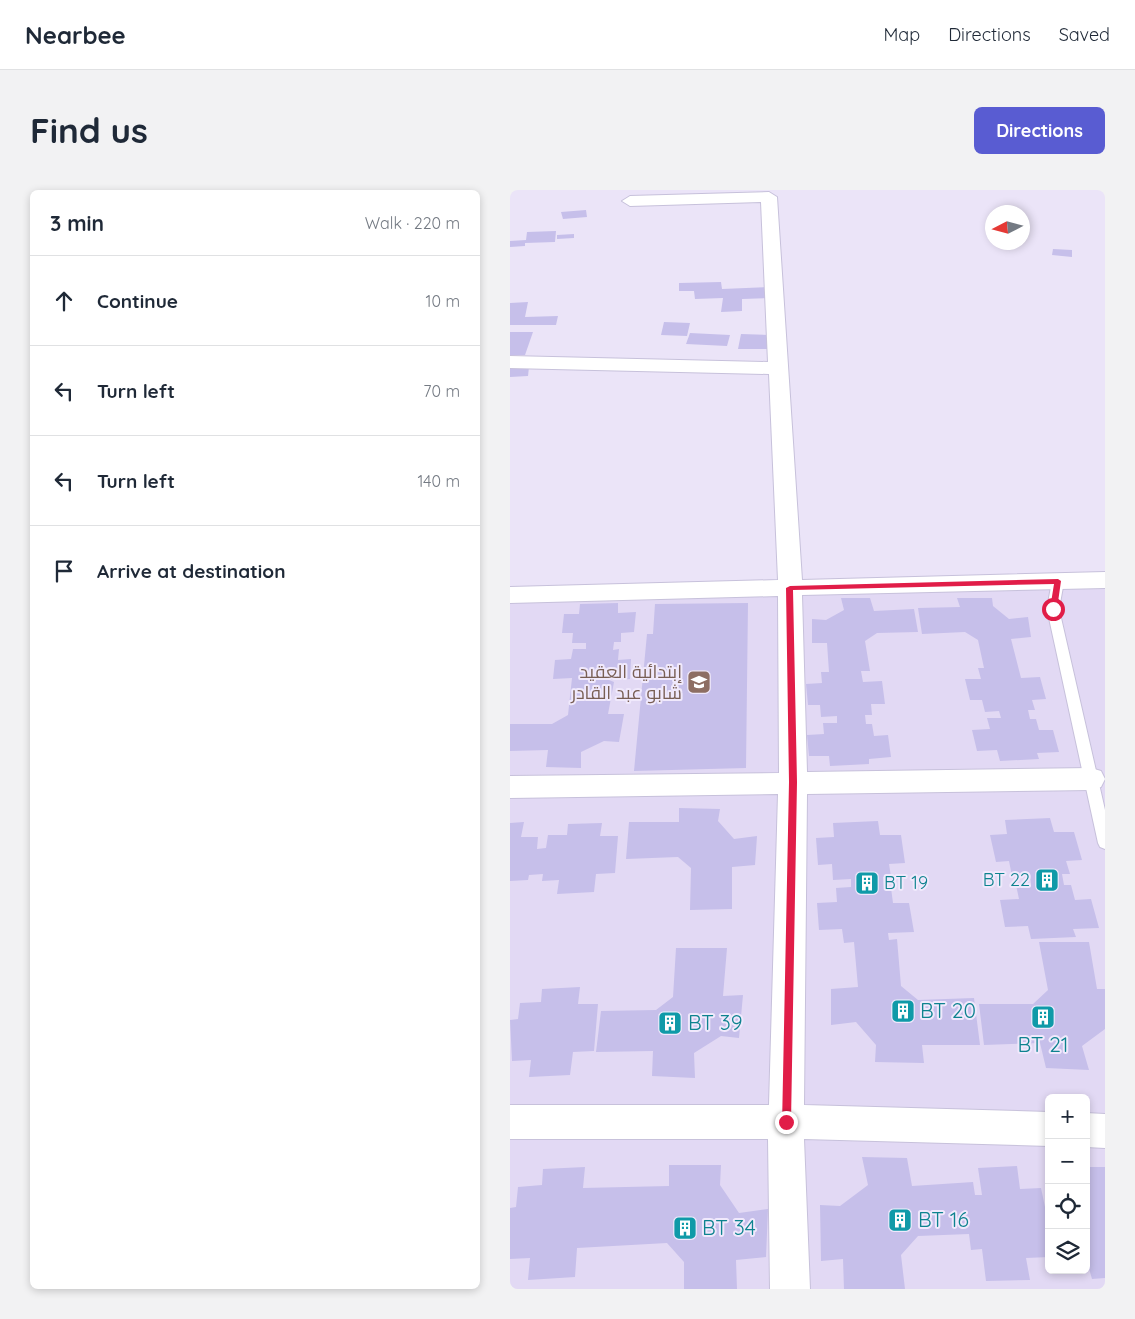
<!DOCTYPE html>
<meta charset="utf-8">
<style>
body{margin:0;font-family:Quicksand,Cairo,sans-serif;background:#f2f2f3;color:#1f2937}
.controls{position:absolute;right:15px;bottom:15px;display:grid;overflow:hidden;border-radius:8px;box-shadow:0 2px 8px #0003}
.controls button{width:45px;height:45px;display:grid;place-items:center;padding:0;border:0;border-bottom:1px solid #e0e1e3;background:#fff;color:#1f2937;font:25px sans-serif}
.compass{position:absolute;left:475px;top:15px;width:45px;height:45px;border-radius:50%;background:#fff;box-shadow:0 2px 8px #0003;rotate:264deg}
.stop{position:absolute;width:15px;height:15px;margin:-11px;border:4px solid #e11d48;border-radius:50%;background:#fff}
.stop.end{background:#e11d48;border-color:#fff;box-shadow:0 1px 5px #0008}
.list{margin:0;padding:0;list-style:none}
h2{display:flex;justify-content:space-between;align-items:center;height:65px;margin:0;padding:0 20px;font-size:21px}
h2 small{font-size:16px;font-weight:400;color:#747a83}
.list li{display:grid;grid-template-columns:32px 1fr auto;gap:15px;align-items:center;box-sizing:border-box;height:90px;padding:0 20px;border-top:1px solid #e0e1e3}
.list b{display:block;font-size:19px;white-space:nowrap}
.list em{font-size:16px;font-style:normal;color:#747a83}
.icon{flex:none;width:28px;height:28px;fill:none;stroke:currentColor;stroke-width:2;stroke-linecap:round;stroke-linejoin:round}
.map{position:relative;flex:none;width:595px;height:1099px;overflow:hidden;border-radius:8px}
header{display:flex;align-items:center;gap:30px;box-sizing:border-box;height:70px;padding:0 25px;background:#fff;border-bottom:1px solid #e0e1e3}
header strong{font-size:24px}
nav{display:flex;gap:28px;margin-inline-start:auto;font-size:18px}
.intro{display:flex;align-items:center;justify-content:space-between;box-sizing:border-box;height:120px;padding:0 30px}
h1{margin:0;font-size:35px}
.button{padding:12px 22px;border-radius:8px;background:#595cd2;color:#fff;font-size:18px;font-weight:700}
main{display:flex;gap:30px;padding:0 30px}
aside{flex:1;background:#fff;border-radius:8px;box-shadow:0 2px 8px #0003}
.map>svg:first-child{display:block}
</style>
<header>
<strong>Nearbee</strong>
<nav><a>Map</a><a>Directions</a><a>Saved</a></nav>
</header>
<div class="intro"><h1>Find us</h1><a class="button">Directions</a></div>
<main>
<aside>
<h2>3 min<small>Walk · 220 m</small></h2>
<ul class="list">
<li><svg class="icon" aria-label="ahead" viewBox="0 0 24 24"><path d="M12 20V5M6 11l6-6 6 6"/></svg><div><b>Continue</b></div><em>10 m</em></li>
<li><svg class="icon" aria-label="left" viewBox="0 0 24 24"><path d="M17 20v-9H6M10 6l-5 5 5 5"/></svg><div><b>Turn left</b></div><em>70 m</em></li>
<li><svg class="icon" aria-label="left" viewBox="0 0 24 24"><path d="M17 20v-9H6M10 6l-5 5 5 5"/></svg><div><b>Turn left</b></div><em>140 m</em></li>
<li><svg class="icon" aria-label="arrive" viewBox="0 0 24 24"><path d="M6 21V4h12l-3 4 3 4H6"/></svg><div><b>Arrive at destination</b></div></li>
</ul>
</aside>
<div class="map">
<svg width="595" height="1099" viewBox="0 0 595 1099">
<rect width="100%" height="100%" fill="#ebe4f8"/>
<!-- residential -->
<path fill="#e2d9f4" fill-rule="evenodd" d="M595 385V1099H0V406ZM539 908H576V1080H539Z"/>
<!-- building -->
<g fill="#c6bfea">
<path d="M76 20 77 27 53 29 51 22Z"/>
<path d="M46 41 45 52 15 53V56L0 57V51L16 50 17 42Z"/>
<path d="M64 44V48L47 49V45Z"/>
<path d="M543 59 562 60V67L542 65Z"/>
<path d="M211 92 212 99 260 97 261 108 232 109V121L211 122 213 108 185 109 184 101H169V93Z"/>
<path d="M18 112 15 127 48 126 46 135H0V113Z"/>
<path d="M154 132 180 133 177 146 151 145Z"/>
<path d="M0 142H23L15 165H0Z"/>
<path d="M180 143 220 145 217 156 176 154Z"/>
<path d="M231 144 260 145 257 159H228Z"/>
<path d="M0 177H19L18 186 0 187Z"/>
<path d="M331 408H360L364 421 404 419 408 442 367 443 355 451 360 481H351L353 492 372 491 375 514H361L362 525H355L356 534H362L364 546 378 545 381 567 359 569V574L320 576 319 566H299L297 545 314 544 313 533H327V526L311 527 310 515H298L296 494 312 493 311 482H319L317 453H302V429L316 430 334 420Z"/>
<path d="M447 408H482L483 416 499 429 518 427 521 447 501 449 511 488 530 487 536 509 522 510 525 520H518L520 529H526L529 540H543L549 562 527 563 529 569 490 571 487 560 467 561 462 540 480 539 477 528H491L489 521 475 522 472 510H460L455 489H471L468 478H474L468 450 455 442 412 444 408 418 450 417Z"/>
<path d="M108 413V423L126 422 124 442 111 443V452H104L103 460 109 459 108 470 121 469 120 489 99 490 104 492 98 524H114L109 552 94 551 71 562V578L36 577 38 560 0 561V534H42L58 525 62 488 43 489 45 470 61 469 63 459H76V453H62L63 443H52L54 424H69L70 414Z"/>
<path d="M238 413 236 578 124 581 137 444H143L145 414Z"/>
<path d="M169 618 210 619 208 631 224 649 247 646 245 675 222 677V719L180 720 181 678 168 667 116 669 119 632H169Z"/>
<path d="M540 628 544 642H564L572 670 556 671 560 684H552L554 695H561L565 710 581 709 589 738 563 739 566 747 521 749 518 736 495 737 490 710 509 709 506 695 521 694 520 686H502L499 671 486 672 480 645 497 644 495 630Z"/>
<path d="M368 631 370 645H391L395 673 379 674 381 687H373L374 698H381L383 713H399L404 742 378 743 379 750 387 749 391 796 408 810 464 808 470 855H412L414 873 365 872 366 855 346 832 321 835V799L348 797 344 752 334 753 332 739 309 740 307 713 327 712 326 698 341 697V689L323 690 322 674 308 675 306 648 324 647 323 633Z"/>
<path d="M14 632 11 647H28L27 659 36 658 38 645H57L58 634 92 633 90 646H108L105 683 86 684 84 702 47 704 49 690 32 691 33 684 19 685 18 690 0 691V633Z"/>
<path d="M529 752H579L587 799H595V839L572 856 579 880 536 878 530 853 474 855 469 814H523L538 800Z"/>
<path d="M166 758H217L213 806 233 805 229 848 211 846 184 863 185 888 142 886 143 861 86 862 91 821 146 820 163 807Z"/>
<path d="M70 797 68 814H88L84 861 63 862 60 885 19 887 21 870 2 871 0 830 8 829 10 813 31 812 32 799Z"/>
<path d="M352 967 397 968 402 996 463 992 465 1005H472L468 978 507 976 510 999 531 998 535 1017H539V1058H537L539 1067 516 1068 520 1090 476 1091 472 1059 461 1060 459 1044 408 1046 391 1065 395 1099H334L333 1069 311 1071 310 1015 330 1016 358 995Z"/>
<path d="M159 975H211L210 995 229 1023 258 1019 256 1067 226 1070 227 1099H174V1072L157 1053 67 1058 65 1087 18 1090 20 1068 0 1069V1018L6 1017 8 997 32 995 33 979 75 977 73 998 159 996Z"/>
<path d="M576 977H595V1088L582 1089 576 1068Z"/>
</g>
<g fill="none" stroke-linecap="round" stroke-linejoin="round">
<!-- lane casing -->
<g stroke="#c7c1db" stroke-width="2">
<path id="lane" d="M548 387 554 391 549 419 595 620V659L590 657 588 653 537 419 542 391Z"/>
</g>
<!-- street casing -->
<g stroke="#c7c1db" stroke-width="2">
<g id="street">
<path d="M259 2 267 7 292 390 595 382V398L292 405 297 582 581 578 591 581 595 589 591 597 581 600 297 604 294 915 539 922V956L294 949 300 1099H260L258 949H0V915H259L268 604 0 608V586L269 583 268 406 0 413V397L268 390 259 184 0 178V166L258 172 251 12 120 16 112 11 120 6Z"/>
<path d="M576 923 595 924V958L576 957Z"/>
</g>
</g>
<!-- lane -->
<use href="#lane" fill="#fff" fill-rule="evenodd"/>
<!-- street -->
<use href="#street" fill="#fff" fill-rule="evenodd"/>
</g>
<!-- route -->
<path fill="#e11d48" d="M548 389 551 391 547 419 543 421 540 419 544 394 283 400 287 592 281 932 280 936H272L279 592 276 398 280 396Z"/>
<!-- icons -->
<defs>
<g id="school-square" transform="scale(1.25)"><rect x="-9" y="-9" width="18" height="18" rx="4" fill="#8d6e63" stroke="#f0e9fc"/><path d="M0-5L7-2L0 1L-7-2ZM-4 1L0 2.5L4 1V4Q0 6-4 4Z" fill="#fff"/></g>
<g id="building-square" transform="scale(1.25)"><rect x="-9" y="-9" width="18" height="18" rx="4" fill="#0f9aa8" stroke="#f0e9fc"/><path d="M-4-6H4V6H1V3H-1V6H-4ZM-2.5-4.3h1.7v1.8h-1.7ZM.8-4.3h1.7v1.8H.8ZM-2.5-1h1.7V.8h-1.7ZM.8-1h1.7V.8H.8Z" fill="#fff"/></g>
</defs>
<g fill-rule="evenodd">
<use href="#school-square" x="189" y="492"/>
<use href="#building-square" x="537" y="690"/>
<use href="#building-square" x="357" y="693"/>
<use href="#building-square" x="393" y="821"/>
<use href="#building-square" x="533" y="827"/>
<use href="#building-square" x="160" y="833"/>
<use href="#building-square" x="390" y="1030"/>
<use href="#building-square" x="175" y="1038"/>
</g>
<g text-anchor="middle" stroke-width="4" stroke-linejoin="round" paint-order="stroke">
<!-- education labels -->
<g font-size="18" fill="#785e54" stroke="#f0e9fc" text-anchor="end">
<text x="172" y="488">إبتدائية العقيد<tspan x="172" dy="21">شابو عبد القادر</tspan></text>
</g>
<!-- culture labels -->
<g font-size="18" fill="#0d838f" stroke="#f0e9fc" text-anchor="end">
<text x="520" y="696">BT 22</text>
<text x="374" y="699" text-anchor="start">BT 19</text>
</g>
<!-- near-culture labels -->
<g font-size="21" fill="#0d838f" stroke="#f0e9fc" text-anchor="start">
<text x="410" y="828">BT 20</text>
<text x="178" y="840">BT 39</text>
<text x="533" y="862" text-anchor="middle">BT 21</text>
<text x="408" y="1037">BT 16</text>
<text x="192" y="1045">BT 34</text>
</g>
</g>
</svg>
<div class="controls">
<button>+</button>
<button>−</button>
<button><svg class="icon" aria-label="locate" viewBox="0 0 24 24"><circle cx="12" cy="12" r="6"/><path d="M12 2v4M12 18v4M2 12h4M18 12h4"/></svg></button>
<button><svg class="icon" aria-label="layers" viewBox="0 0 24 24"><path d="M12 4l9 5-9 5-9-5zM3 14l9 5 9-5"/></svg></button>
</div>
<svg class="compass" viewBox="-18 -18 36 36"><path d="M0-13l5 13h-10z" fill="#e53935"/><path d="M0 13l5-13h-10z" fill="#747a83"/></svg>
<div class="stop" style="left:543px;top:419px"></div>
<div class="stop end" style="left:276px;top:932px"></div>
</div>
</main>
